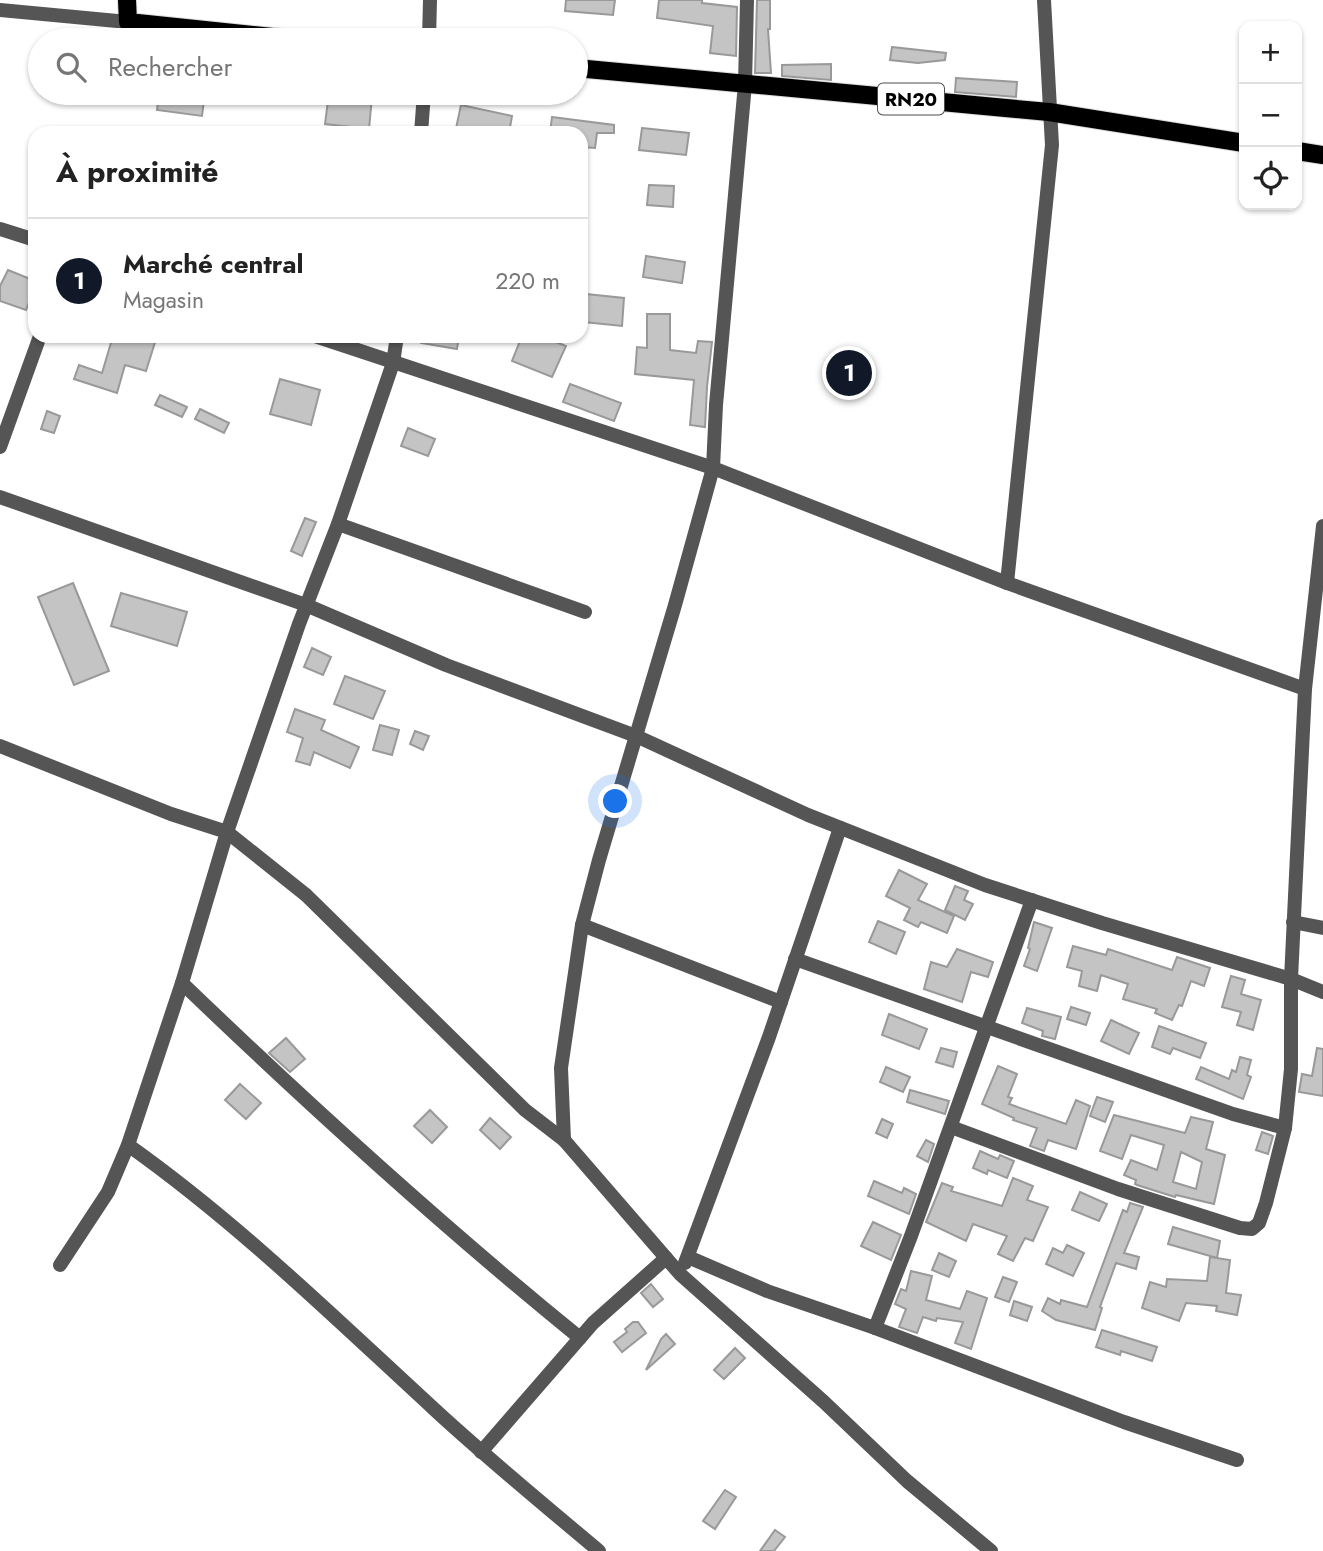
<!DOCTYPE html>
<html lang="fr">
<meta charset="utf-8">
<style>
body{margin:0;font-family:Jost,sans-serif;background:#f6f6f6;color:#222}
.controls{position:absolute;right:21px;top:21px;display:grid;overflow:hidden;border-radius:14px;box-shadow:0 2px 5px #0004}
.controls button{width:63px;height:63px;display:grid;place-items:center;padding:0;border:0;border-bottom:2px solid #e0e0e0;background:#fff;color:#222;font:35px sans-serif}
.you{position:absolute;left:616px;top:802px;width:24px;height:24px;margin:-18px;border:5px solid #fff;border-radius:50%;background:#1a73e8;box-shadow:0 0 0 10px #1a73e833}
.badge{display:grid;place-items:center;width:46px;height:46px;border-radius:50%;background:#111827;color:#fff;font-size:23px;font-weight:700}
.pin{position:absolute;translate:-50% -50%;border:4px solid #fff;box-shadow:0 2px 7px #0006}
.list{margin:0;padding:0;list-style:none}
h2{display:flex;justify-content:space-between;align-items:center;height:91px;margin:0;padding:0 28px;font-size:30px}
h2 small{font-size:23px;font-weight:400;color:#767676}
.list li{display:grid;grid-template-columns:46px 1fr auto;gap:21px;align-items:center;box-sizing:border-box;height:126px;padding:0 28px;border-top:2px solid #e0e0e0}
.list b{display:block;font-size:26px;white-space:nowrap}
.list p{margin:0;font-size:23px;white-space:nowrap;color:#767676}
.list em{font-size:23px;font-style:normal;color:#767676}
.icon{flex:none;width:38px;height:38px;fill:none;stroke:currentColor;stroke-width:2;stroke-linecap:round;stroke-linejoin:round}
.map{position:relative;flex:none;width:1323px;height:1551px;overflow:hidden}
.search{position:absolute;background:#fff;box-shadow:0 2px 5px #0004;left:28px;top:28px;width:560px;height:77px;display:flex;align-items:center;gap:18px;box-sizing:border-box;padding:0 24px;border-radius:38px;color:#767676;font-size:26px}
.panel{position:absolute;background:#fff;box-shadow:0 2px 5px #0004;left:28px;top:126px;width:560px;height:217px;border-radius:21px}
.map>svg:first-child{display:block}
</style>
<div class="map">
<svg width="1323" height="1551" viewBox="0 0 1323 1551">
<rect width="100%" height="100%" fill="#fff"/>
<!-- building -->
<g fill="#c4c4c4" stroke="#999" stroke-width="2" fill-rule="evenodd">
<path d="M566 0H615L613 15 565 11Z"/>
<path d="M659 0H702V3L737 7 736 56 710 53 713 26 657 18Z"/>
<path d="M757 0H770V29H768L771 73H755Z"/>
<path d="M892 47 946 53 945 60 918 63 890 60Z"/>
<path d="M831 64V80L782 76V65Z"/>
<path d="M956 78 1017 82 1016 97 955 92Z"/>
<path d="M159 93H205L202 116 157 110Z"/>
<path d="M329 93 372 97 369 129 325 124Z"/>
<path d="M461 105 512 116 509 133H455Z"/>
<path d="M552 117 614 125V133H597L595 148 581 147V133H550Z"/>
<path d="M642 128 689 133 686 155 639 150Z"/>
<path d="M649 185 674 186 673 207 647 205Z"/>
<path d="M646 256 685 262 682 283 643 277Z"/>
<path d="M8 270 35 281V287L26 310 0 301V286Z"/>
<path d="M586 294 624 298 622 326 584 322Z"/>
<path d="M647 314H670V350L696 353 698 341 712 342 707 387 705 427 690 425 694 380 635 374 637 347 647 348Z"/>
<path d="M113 336H157L146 371 125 365 117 393 74 379 79 365 102 373Z"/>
<path d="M421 336H459L457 349 421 343Z"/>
<path d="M522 336H541L566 346 552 377 512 361Z"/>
<path d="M280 379 320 390 311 425 270 414Z"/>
<path d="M570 384 621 403 614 421 563 402Z"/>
<path d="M160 395 187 407 182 417 155 405Z"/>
<path d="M200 409 229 423 224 433 195 419Z"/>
<path d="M47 411 60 416 54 433 41 429Z"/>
<path d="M408 428 435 439 428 456 401 446Z"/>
<path d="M305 518 316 522 302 556 291 551Z"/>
<path d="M73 583 109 671 74 685 38 597Z"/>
<path d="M121 593 187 612 177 646 111 626Z"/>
<path d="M312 648 331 657 323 675 304 667Z"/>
<path d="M345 676 385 691 373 719 334 704Z"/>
<path d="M295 709 325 720 321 730 359 747 350 768 314 752 310 765 296 761 303 738 287 732Z"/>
<path d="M380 725 399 730 392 755 373 750Z"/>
<path d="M415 731 429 736 423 750 410 744Z"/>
<path d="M899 870 927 884 918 900 954 916 947 933 921 922 918 927 904 920 910 908 886 896Z"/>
<path d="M955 886 968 891 964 900 973 904 965 920 945 910Z"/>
<path d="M878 921 905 932 896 954 869 942Z"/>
<path d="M1034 922 1052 928 1037 971 1024 966 1030 949 1028 948Z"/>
<path d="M1073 946 1106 955 1108 949 1172 970 1177 957 1210 968 1204 986 1191 981 1182 1006 1179 1005 1172 1020 1155 1013 1157 1009 1123 999 1128 984 1101 975 1097 991 1079 986 1082 971 1067 967Z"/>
<path d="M957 949 993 962 988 977 971 972 962 1002 924 989 931 962 947 967Z"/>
<path d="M1231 976 1245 980 1241 994 1261 1000 1253 1030 1237 1025 1241 1012 1222 1007Z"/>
<path d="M1071 1007 1090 1013 1086 1025 1067 1019Z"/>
<path d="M1027 1008 1061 1017 1055 1039 1042 1036 1043 1031 1022 1023Z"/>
<path d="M889 1014 927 1029 919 1049 882 1035Z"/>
<path d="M1111 1020 1139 1033 1129 1054 1101 1041Z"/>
<path d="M1159 1026 1206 1043 1200 1058 1173 1048 1170 1054 1152 1047Z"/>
<path d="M286 1038 305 1059 290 1072 269 1053Z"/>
<path d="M941 1048 957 1052 953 1067 936 1062Z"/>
<path d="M1317 1048 1323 1049V1096L1299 1092 1302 1074 1312 1076Z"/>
<path d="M1240 1057 1251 1060 1247 1075 1251 1077 1243 1099 1196 1079 1201 1067 1229 1079 1232 1070 1236 1072Z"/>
<path d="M998 1066 1017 1074 1008 1097 1012 1098 1009 1104 1066 1124 1076 1100 1090 1106 1076 1149 1048 1140 1044 1151 1030 1146 1037 1128 1013 1120 1014 1118 982 1104Z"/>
<path d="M886 1067 910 1077 903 1092 880 1082Z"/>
<path d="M240 1084 261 1103 246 1119 225 1100Z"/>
<path d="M910 1090 949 1101 945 1114 907 1102Z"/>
<path d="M1097 1097 1113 1102 1105 1122 1090 1116Z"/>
<path d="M430 1110 447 1127 432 1143 414 1126Z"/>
<path d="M1114 1115 1185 1133 1191 1117 1213 1122 1206 1149 1225 1155 1214 1204 1176 1195 1175 1197 1137 1185 1135 1184 1136 1180 1124 1175 1131 1160 1157 1170 1164 1145 1131 1135 1122 1159 1100 1151ZM1181 1152 1202 1162 1196 1189 1173 1182Z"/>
<path d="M490 1118 511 1137 500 1149 480 1130Z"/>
<path d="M882 1119 893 1124 887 1138 876 1133Z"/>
<path d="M1262 1132 1273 1136 1268 1154 1256 1150Z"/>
<path d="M926 1140 934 1144 928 1162 917 1156Z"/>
<path d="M980 1151 998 1159 1000 1155 1014 1161 1007 1178 988 1170 987 1174 973 1168Z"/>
<path d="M1013 1178 1033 1186 1027 1200 1048 1207 1033 1241 1025 1238 1013 1261 998 1254 1007 1236 973 1224 966 1241 926 1222 942 1183 953 1187 951 1191 1002 1206Z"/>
<path d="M874 1181 902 1193 904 1188 916 1194 909 1214 868 1196Z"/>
<path d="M1080 1192 1107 1204 1099 1221 1072 1210Z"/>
<path d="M1130 1203 1143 1207 1124 1253 1139 1257 1136 1269 1116 1263 1100 1307 1102 1308 1095 1330 1056 1320 1042 1311 1048 1298 1060 1304 1061 1300 1087 1307 1123 1210 1127 1212Z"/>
<path d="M873 1222 901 1235 891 1260 861 1246Z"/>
<path d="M1173 1227 1220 1241 1217 1258 1168 1244Z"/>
<path d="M1067 1245 1084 1253 1073 1276 1046 1264 1053 1248 1063 1253Z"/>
<path d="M939 1253 956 1261 949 1277 932 1270Z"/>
<path d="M1210 1257 1230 1260 1226 1293 1241 1295 1237 1315 1216 1311 1217 1306 1186 1303 1179 1321 1142 1308 1150 1282 1166 1287 1167 1279 1207 1281Z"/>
<path d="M911 1271 932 1276 926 1300 960 1309 967 1291 987 1298 971 1349 955 1343 963 1322 937 1318 936 1321 923 1317 917 1333 899 1327 906 1309 895 1304 901 1289 906 1291Z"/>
<path d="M1003 1277 1017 1282 1009 1302 995 1297Z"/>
<path d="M651 1284 663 1299 653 1307 641 1293Z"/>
<path d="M1014 1301 1032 1307 1027 1321 1010 1315Z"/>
<path d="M633 1322H638L646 1333 622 1352 614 1342 627 1332 625 1329Z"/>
<path d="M1102 1330 1157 1347 1152 1361 1121 1351 1120 1355 1096 1347Z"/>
<path d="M666 1334 675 1344 646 1370 661 1339Z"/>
<path d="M735 1348 745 1358 724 1379 714 1370Z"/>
<path d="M725 1490 736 1497 715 1529 703 1521Z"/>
<path d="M775 1530 785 1537 774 1551H760Z"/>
</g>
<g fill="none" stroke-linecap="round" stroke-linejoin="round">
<!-- primary casing -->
<g stroke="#dbdbdb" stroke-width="20">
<g id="primary">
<path d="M127 0 128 22 302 40"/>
<path d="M576 68 1049 112 1244 143"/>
<path d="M1297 151 1323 155"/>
</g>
</g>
<!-- minor -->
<g stroke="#555" stroke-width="14">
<path d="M0 10 128 22"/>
<path d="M429 40 430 0"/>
<path d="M421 133 424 93"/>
<path d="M0 229 35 240"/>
<path d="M315 336 713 468 1007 583 1305 689 1323 526"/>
<path d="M0 447 40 336"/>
<path d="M0 497 306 605 446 665 636 736 808 815 985 885 1102 923 1291 979 1305 689"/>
<path d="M338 524 585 612"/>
<path d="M1007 583 1052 145 1044 0"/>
<path d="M0 746 171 814 227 832 306 895 525 1110 564 1140 680 1274 824 1402 907 1481 991 1551"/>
<path d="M1293 922 1323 928"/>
<path d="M582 925 781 1002"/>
<path d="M795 959 1233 1114 1285 1128"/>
<path d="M182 983C310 1106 442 1226 580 1338"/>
<path d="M951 1127 1118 1189 1240 1228 1252 1229 1259 1223 1266 1203 1285 1128 1291 1069V979L1323 992"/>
<path d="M564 1140 561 1068 582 925 599 860 675 605 713 468 716 405 745 84 747 0"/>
<path d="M128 1145C238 1223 335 1318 434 1409 487 1458 543 1504 599 1551"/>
<path d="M688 1257 767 1291 875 1328 1124 1422 1237 1460"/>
<path d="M685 1263 769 1037 840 828"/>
<path d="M60 1265 108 1192 128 1145 182 983 227 832 299 624 338 524 393 363 397 336"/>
<path d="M875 1328 911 1236 1032 900"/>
<path d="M481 1452 593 1323 666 1258"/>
</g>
<!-- primary -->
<use href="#primary" stroke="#000" stroke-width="18"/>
</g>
<g text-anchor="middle" stroke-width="5" stroke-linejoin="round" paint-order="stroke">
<!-- shield labels -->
<rect fill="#fff" stroke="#4c4c4c" stroke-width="2" x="878" y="83.5" width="66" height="31" rx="5"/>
<g font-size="19" font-weight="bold" fill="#000">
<text x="911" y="106">RN20</text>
</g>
</g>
</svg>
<div class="controls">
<button>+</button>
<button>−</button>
<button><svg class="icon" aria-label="locate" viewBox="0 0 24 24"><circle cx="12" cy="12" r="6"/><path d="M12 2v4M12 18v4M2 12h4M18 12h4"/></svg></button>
</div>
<div class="you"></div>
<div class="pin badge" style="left:849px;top:373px">1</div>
<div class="search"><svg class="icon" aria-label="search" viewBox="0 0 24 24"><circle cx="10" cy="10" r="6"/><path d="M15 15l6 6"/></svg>Rechercher</div>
<section class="panel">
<h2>À proximité<small></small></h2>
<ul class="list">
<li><span class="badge">1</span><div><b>Marché central</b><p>Magasin</p></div><em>220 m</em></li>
</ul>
</section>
</div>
